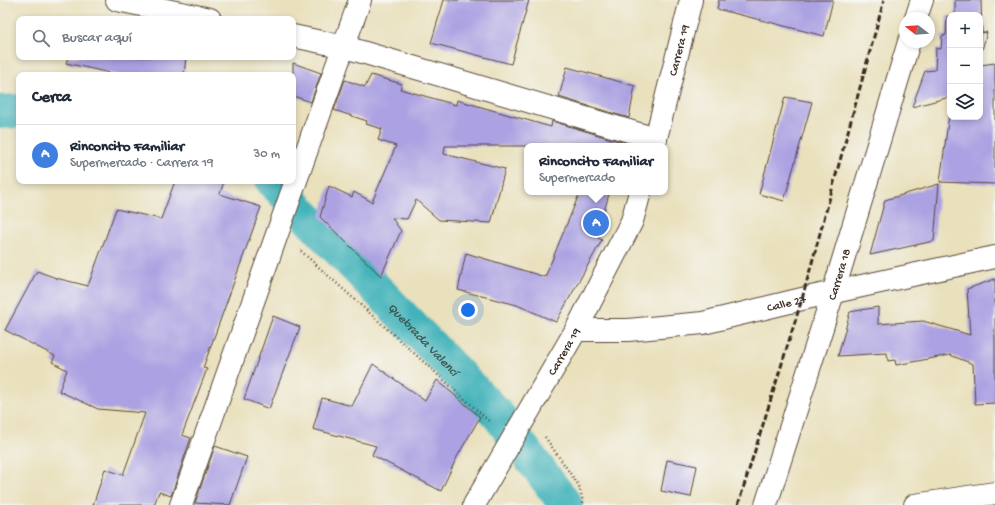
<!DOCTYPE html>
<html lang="es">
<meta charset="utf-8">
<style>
body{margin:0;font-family:"Gochi Hand",sans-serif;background:#f2f2f3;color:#1f2937}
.controls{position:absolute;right:12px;top:12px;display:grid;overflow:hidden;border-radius:8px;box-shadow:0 2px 6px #0003}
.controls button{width:36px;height:36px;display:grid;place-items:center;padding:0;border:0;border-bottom:1px solid #e0e1e3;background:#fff;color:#1f2937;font:20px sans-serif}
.compass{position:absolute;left:899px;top:12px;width:36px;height:36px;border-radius:50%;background:#fff;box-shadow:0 2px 6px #0003;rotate:287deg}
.you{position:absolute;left:468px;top:310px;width:14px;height:14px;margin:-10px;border:3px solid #fff;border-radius:50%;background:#1a73e8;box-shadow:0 0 0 6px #1a73e833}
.badge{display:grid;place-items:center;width:26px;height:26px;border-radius:50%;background:#db2777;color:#fff;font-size:13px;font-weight:700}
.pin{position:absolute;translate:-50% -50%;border:2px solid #fff;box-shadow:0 1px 4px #0006}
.popup{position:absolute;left:524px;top:143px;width:144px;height:52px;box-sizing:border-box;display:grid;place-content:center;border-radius:8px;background:#fff;filter:drop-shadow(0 1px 3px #0005);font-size:13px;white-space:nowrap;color:#747a83}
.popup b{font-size:15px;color:#1f2937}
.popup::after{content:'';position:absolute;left:50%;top:100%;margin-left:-8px;border:8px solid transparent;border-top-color:#fff}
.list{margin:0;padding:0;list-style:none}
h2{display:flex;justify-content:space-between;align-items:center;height:52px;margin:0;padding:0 16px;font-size:17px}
h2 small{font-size:13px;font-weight:400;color:#747a83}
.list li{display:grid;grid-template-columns:26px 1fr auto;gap:12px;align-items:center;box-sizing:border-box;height:60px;padding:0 16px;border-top:1px solid #e0e1e3}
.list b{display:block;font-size:15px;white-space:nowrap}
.list p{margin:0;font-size:13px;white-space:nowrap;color:#747a83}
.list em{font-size:13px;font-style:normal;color:#747a83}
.icon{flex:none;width:22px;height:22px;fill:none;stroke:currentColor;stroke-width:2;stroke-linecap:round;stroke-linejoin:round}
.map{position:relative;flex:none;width:995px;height:505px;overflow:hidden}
.search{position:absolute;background:#fff;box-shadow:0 2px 6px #0003;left:16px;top:16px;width:280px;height:44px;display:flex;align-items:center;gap:10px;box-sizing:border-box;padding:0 14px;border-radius:8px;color:#747a83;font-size:15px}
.panel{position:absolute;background:#fff;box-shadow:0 2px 6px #0003;left:16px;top:72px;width:280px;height:112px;border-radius:8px}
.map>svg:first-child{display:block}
</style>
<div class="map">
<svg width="995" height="505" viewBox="0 0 995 505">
<rect width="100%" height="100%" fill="#f6f6f2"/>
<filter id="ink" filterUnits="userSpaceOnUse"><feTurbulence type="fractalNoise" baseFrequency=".025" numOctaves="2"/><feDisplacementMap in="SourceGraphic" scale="8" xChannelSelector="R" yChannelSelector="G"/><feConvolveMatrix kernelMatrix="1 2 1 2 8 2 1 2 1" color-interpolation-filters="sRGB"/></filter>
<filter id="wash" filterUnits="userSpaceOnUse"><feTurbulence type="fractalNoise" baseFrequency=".012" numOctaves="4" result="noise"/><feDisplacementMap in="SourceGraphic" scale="16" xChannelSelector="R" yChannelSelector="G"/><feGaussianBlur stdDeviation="0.9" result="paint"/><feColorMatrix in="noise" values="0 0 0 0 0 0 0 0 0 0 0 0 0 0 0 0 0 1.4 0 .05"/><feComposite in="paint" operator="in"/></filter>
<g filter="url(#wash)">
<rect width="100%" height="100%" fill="#e9e0bc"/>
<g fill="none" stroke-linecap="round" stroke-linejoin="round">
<!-- canal -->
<g stroke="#42b3ba" stroke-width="34">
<path d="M0 112 19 111"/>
<path id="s1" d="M272 181 498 415 566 505"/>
</g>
</g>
<g id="blocks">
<!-- building -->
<g fill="#aca1e2">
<path d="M444 0H529L511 64 431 43Z"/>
<path d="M719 0H833L824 36 717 9Z"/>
<path d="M955 0H981L982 33 987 32 980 57V15H955Z"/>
<path d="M947 16H950V97L912 107 925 71 935 70 936 48 941 49 942 36 946 35Z"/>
<path d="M68 57H186L184 75H119L66 63Z"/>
<path d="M293 63 321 73 311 102 293 96Z"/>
<path d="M995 63V184L940 182 950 107V117H980V65Z"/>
<path d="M567 67 635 86 629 118 559 97Z"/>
<path d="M371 75 402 84 400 89 456 105 457 100 551 127 552 121 625 143 624 146H445L444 154 505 169 491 223 439 220 416 200 407 219 392 218 401 231 381 276 320 217 329 186 352 197 354 192 372 202 396 146 378 140 382 129 366 124 367 121 334 110 345 80 365 87Z"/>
<path d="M785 97 812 102 784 201 759 194Z"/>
<path d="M175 181H224L220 194 261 207 203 368 207 369 182 435 191 438 171 496 159 492 154 505H93L105 469 123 475 145 413 98 409 59 391 67 370 52 362 55 356 5 330 37 271 56 278 88 286 116 209 161 219Z"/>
<path d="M939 184 934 241 870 255 885 200Z"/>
<path d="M580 192H601L609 194 597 237 602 240 556 322 517 305 458 290 466 253 545 277Z"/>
<path d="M995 279V403L975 404 973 364 950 355 896 365 895 360 888 361 887 353 838 356 850 312 878 307V324L923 321 970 335 967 289Z"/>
<path d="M273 316 300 327 269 409 244 399Z"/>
<path d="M373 364 425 401 437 380 480 417 457 457 441 491 372 455 376 446 313 429 322 398 352 406Z"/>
<path d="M215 446 247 457 230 505 195 503Z"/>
<path d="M667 460 697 466 691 497 661 491Z"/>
</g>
</g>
</g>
<g filter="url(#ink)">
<use href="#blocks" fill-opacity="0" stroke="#554536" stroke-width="1"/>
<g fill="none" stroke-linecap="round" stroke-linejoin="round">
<!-- minor casing -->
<g stroke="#554536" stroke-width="24">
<g id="minor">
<path d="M117 0 210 19"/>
<path d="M916 18 922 0"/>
<path d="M293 36 345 47 656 139"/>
<path id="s2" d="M654 146 691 0"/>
<path id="s3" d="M576 330H628L703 323 802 299 995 257"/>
<path d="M181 505 360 0"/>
<path id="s4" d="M474 505 576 330 632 221 640 192"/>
<path id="s5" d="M766 505 833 293 909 42"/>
<path d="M915 505 995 493"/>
</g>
</g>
<!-- path -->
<g stroke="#554536" stroke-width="2.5" stroke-dasharray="1 3" stroke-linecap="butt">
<path d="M301 251 490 422"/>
<path d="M545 437 579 486 584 505"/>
</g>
<!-- minor -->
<use href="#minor" stroke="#fff" stroke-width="22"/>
<!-- rail -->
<path stroke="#3b2a1e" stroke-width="3" stroke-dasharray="6 3" stroke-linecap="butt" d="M738 505 802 299 884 0"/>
</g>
</g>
<g text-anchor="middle" stroke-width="3" stroke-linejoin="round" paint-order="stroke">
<!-- street labels -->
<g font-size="12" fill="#3b2a1e" stroke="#f6f6f2">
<text dy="4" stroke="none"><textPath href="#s2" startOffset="99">Carrera 19</textPath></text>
<text dy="4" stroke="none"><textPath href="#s5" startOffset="242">Carrera 18</textPath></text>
<text dy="4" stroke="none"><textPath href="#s3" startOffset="213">Calle 27</textPath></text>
<text dy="4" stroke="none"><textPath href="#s4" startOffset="178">Carrera 19</textPath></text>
</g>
<!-- water labels -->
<g font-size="13" font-style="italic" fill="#3d5a55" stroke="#f6f6f2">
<text dy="5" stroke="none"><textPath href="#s1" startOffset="219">Quebrada Valencí</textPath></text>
</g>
</g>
</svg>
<div class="controls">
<button>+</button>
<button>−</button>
<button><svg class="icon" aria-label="layers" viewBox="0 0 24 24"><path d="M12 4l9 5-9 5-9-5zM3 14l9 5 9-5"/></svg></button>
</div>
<svg class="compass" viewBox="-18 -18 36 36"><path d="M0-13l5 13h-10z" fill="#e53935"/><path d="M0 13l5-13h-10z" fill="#747a83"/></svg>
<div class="you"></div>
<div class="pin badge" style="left:596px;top:223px;background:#3f7fe0">A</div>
<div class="popup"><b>Rinconcito Familiar</b>Supermercado</div>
<div class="search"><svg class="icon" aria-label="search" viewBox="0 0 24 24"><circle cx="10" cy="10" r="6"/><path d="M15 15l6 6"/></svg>Buscar aquí</div>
<section class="panel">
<h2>Cerca<small></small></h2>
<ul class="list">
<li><span class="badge" style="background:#3f7fe0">A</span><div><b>Rinconcito Familiar</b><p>Supermercado · Carrera 19</p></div><em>30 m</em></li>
</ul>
</section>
</div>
